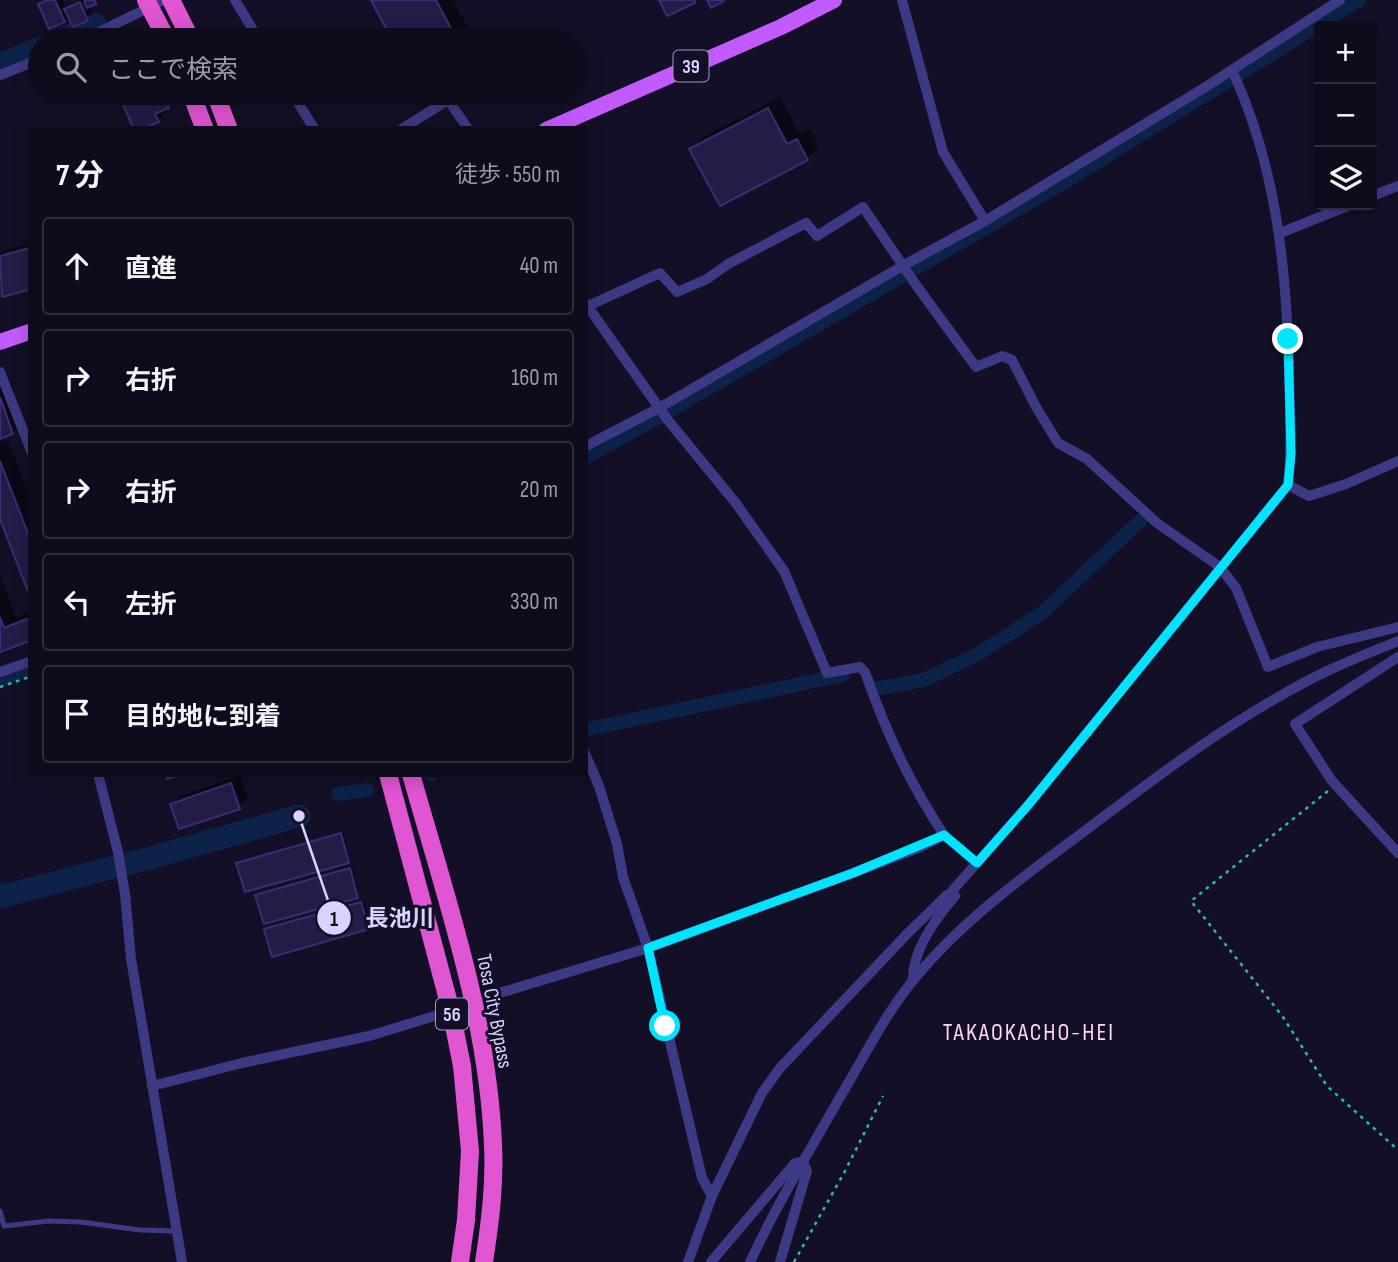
<!DOCTYPE html>
<html lang="ja">
<meta charset="utf-8">
<style>
body{margin:0;font-family:"Sofia Sans Condensed","Noto Sans JP",sans-serif;background:#1c1929;color:#f1f3f6}
.controls{position:absolute;right:21px;top:21px;display:grid;overflow:hidden;border-radius:7px;box-shadow:0 4px 18px #0003}
.controls button{width:63px;height:63px;display:grid;place-items:center;padding:0;border:0;border-bottom:2px solid #2e2b3b;background:#0e0b1c;color:#f1f3f6;font:35px sans-serif}
.stop{position:absolute;width:21px;height:21px;margin:-16px;border:5px solid #00e5ff;border-radius:50%;background:#fff}
.stop.end{background:#00e5ff;border-color:#fff;box-shadow:0 2px 7px #0008}
.list{margin:0;padding:0;list-style:none}
h2{display:flex;justify-content:space-between;align-items:center;height:91px;margin:0;padding:0 28px;font-size:30px}
h2 small{font-size:23px;font-weight:400;color:#9b9ba3}
.list li{display:grid;grid-template-columns:46px 1fr auto;gap:21px;align-items:center;box-sizing:border-box;height:98px;margin:0 14px 14px;padding:0 14px;border:2px solid #2e2b3b;border-radius:7px}
.list b{display:block;font-size:26px;white-space:nowrap}
.list em{font-size:23px;font-style:normal;color:#9b9ba3}
.icon{flex:none;width:38px;height:38px;fill:none;stroke:currentColor;stroke-width:2;stroke-linecap:round;stroke-linejoin:round}
.map{position:relative;flex:none;width:1398px;height:1262px;overflow:hidden}
.search{position:absolute;background:#0e0b1c;box-shadow:0 4px 18px #0003;left:28px;top:28px;width:560px;height:77px;display:flex;align-items:center;gap:18px;box-sizing:border-box;padding:0 24px;border-radius:38px;color:#9b9ba3;font-size:26px}
.panel{position:absolute;background:#0e0b1c;box-shadow:0 4px 18px #0003;left:28px;top:126px;width:560px;height:651px;border-radius:7px}
.map>svg:first-child{display:block}
</style>
<div class="map">
<svg width="1398" height="1262" viewBox="0 0 1398 1262">
<rect width="100%" height="100%" fill="#130f26"/>
<!-- shadow -->
<g fill="#0007">
<path d="M45 0H62L66 9 80 0H86V2L98 0 89 5 92 14 87 19 69 15 64 21 40 5Z"/>
<path d="M373 0H453L472 36 468 40H394Z"/>
<path d="M112 34 114 40H100L103 38Z"/>
<path d="M128 93H175L177 98 164 108 166 112 157 120 122 98Z"/>
<path d="M780 97 799 133 809 128 819 147 807 158 692 149 703 137Z"/>
<path d="M32 242V287L3 295 0 285V252Z"/>
<path d="M10 380 23 421 12 433 0 437V383Z"/>
<path d="M8 440 32 502V597L0 514V443Z"/>
<path d="M0 575 16 617 32 611V638L0 650Z"/>
<path d="M240 776 248 798 239 807 172 804 181 796Z"/>
<path d="M343 832 350 859 348 861 238 863Z"/>
<path d="M352 867 359 894 357 896 257 895Z"/>
<path d="M363 901 370 926 368 928 266 930Z"/>
</g>
<g fill="none" stroke-linecap="round" stroke-linejoin="round">
<!-- canal -->
<g stroke="#0c2248" stroke-width="14">
<path d="M584 458 652 421 1063 183 1359 0"/>
<path d="M0 680 32 669"/>
<path d="M874 689 924 680 980 653 1043 612 1140 521"/>
<path d="M584 730 843 675"/>
<path d="M431 774H432"/>
<path d="M338 794 367 790"/>
</g>
<!-- river -->
<g stroke="#0c2248" stroke-width="23">
<path d="M59 40 96 25"/>
<path d="M0 65 40 48"/>
<path d="M128 864 299 816"/>
<path d="M0 897 114 867"/>
</g>
</g>
<!-- building -->
<g fill="#241b47" stroke="#3b2d73" stroke-width="2">
<path d="M47 0H55L65 22 49 29 38 4Z"/>
<path d="M87 0H95L96 4 87 8 84 2Z"/>
<path d="M371 0H436L457 40H392Z"/>
<path d="M659 0H694L695 3 667 16Z"/>
<path d="M707 0H724V1L711 8Z"/>
<path d="M80 2 88 21 73 27 64 9Z"/>
<path d="M132 93H162L169 108 155 114 159 122 141 130H134L120 98Z"/>
<path d="M768 108 787 144 797 139 808 160 720 206 689 149Z"/>
<path d="M32 247V289L2 297 0 256Z"/>
<path d="M0 397 13 434 0 439Z"/>
<path d="M0 461 32 544V602L0 519Z"/>
<path d="M0 617 4 628 32 617V640L0 652Z"/>
<path d="M165 774H183L167 779Z"/>
<path d="M231 783 240 809 179 829 170 804Z"/>
<path d="M341 833 349 863 245 892 236 863Z"/>
<path d="M350 868 358 898 264 924 255 895Z"/>
<path d="M361 902 369 929 272 957 264 929Z"/>
</g>
<g fill="none" stroke-linecap="round" stroke-linejoin="round">
<!-- path -->
<g stroke="#2fb8b0" stroke-width="2.5" stroke-dasharray="3.5 5" stroke-linecap="butt">
<path d="M0 687 32 676"/>
<path d="M1328 791 1191 901 1283 1017 1327 1086 1398 1150"/>
<path d="M794 1262 845 1171 883 1096"/>
</g>
<!-- service -->
<path stroke="#3d3a85" stroke-width="5" d="M0 1211 4 1226 49 1221 81 1222 140 1230 176 1231"/>
<!-- minor -->
<g stroke="#3d3a85" stroke-width="10">
<path d="M235 0 259 40"/>
<path d="M902 0 943 152 985 221"/>
<path d="M83 40 164 0"/>
<path d="M0 75 40 59"/>
<path d="M292 93 315 130"/>
<path d="M400 130 448 100 469 130"/>
<path d="M1372 196 1398 186"/>
<path d="M1280 233 1350 205"/>
<path d="M584 301 667 419 735 502 784 571 827 673 860 667 865 672C886 732 909 782 944 835"/>
<path d="M588 306 660 273 677 292 707 279 728 264 806 223 817 236 863 207 916 285 976 367 1002 356 1012 360 1036 407 1058 443 1087 459 1157 523 1220 567 1236 588 1268 667 1317 647 1398 627"/>
<path d="M0 372 32 453"/>
<path d="M584 447 659 408 904 265 985 221 1204 88 1340 0"/>
<path d="M1288 485 1309 496 1346 484 1398 461"/>
<path d="M1398 657 1295 724 1332 781 1398 853"/>
<path d="M0 672 32 661"/>
<path d="M584 751 599 786 617 844 623 877 648 948 702 1178 712 1196"/>
<path d="M98 774 118 852 125 894 131 959 182 1262"/>
<path d="M913 980C912 950 936 918 955 896L952 891 1029 804 1288 485C1292 447 1290 410 1289 373 1287 269 1276 165 1232 70"/>
<path d="M152 1086 242 1063 369 1036 451 1011 493 995 648 948 853 873 921 847 944 835 977 863"/>
<path d="M688 1262 712 1196 762 1093 780 1068 907 934 947 895"/>
<path d="M711 1262 795 1163 803 1162 807 1171 780 1262"/>
<path d="M750 1262C776 1206 808 1153 839 1099 863 1059 885 1014 915 978 961 922 1020 879 1078 836 1152 780 1228 722 1311 679 1339 664 1369 653 1398 641"/>
</g>
<!-- primary -->
<g stroke="#c25bff" stroke-width="16">
<path d="M546 130 781 27 834 0"/>
<path d="M0 342 32 331"/>
</g>
<!-- trunk -->
<g stroke="#e055d1" stroke-width="18">
<path d="M146 0 167 40"/>
<path d="M171 0 191 40"/>
<path d="M191 93 205 130"/>
<path d="M215 93 229 130"/>
<path d="M388 774 451 1011 462 1066 470 1151 466 1220 460 1262"/>
<path d="M411 774C445 895 488 1018 493 1145 495 1184 490 1223 484 1262"/>
</g>
</g>
<g fill="none" stroke-linecap="round" stroke-linejoin="round">
<!-- route -->
<path stroke="#00e5ff" stroke-width="9" d="M665 1026 648 948 853 873 944 835 977 863 1029 804 1288 485 1291 454 1288 339"/>
</g>
<g text-anchor="middle" stroke-width="6" stroke-linejoin="round" paint-order="stroke">
<!-- shield labels -->
<g fill="#130f26" stroke="#9e99be" stroke-width="2">
<rect x="673.5" y="50.5" width="35" height="31" rx="5"/>
<rect x="436" y="998.5" width="32" height="31" rx="5"/>
</g>
<g font-size="19" font-weight="bold" fill="#d9d4ff">
<text x="691" y="73">39</text>
<text x="452" y="1021">56</text>
</g>
<!-- street labels -->
<g font-size="21" fill="#d9d4ff" stroke="#130f26">
<text transform="translate(495 1011) rotate(79)" y="7">Tosa City Bypass</text>
</g>
<!-- quarter labels -->
<g font-size="24" letter-spacing="2" fill="#ffd6f0" stroke="#130f26">
<text x="1029" y="1040">TAKAOKACHO-HEI</text>
</g>
</g>
<!-- callouts -->
<path fill="none" stroke="#d9d4ff" stroke-width="2.5" d="M299 816L334 918"/>
<g fill="#d9d4ff" stroke="#130f26" stroke-width="2.5">
<circle cx="299" cy="816" r="7"/>
<circle cx="334" cy="918" r="18"/>
</g>
<g font-size="21" text-anchor="middle" font-weight="bold" fill="#111">
<text x="334" y="926">1</text>
</g>
<g font-size="23" text-anchor="middle" font-weight="bold" fill="#d9d4ff" stroke="#130f26" stroke-width="6" stroke-linejoin="round" paint-order="stroke">
<text x="400" y="926">長池川</text>
</g>
</svg>
<div class="controls">
<button>+</button>
<button>−</button>
<button><svg class="icon" aria-label="layers" viewBox="0 0 24 24"><path d="M12 4l9 5-9 5-9-5zM3 14l9 5 9-5"/></svg></button>
</div>
<div class="stop" style="left:665px;top:1026px"></div>
<div class="stop end" style="left:1288px;top:339px"></div>
<div class="search"><svg class="icon" aria-label="search" viewBox="0 0 24 24"><circle cx="10" cy="10" r="6"/><path d="M15 15l6 6"/></svg>ここで検索</div>
<section class="panel">
<h2>7 分<small>徒歩 · 550 m</small></h2>
<ul class="list">
<li><svg class="icon" aria-label="ahead" viewBox="0 0 24 24"><path d="M12 20V5M6 11l6-6 6 6"/></svg><div><b>直進</b></div><em>40 m</em></li>
<li><svg class="icon" aria-label="right" viewBox="0 0 24 24"><path d="M7 20v-9h11M14 6l5 5-5 5"/></svg><div><b>右折</b></div><em>160 m</em></li>
<li><svg class="icon" aria-label="right" viewBox="0 0 24 24"><path d="M7 20v-9h11M14 6l5 5-5 5"/></svg><div><b>右折</b></div><em>20 m</em></li>
<li><svg class="icon" aria-label="left" viewBox="0 0 24 24"><path d="M17 20v-9H6M10 6l-5 5 5 5"/></svg><div><b>左折</b></div><em>330 m</em></li>
<li><svg class="icon" aria-label="arrive" viewBox="0 0 24 24"><path d="M6 21V4h12l-3 4 3 4H6"/></svg><div><b>目的地に到着</b></div></li>
</ul>
</section>
</div>
